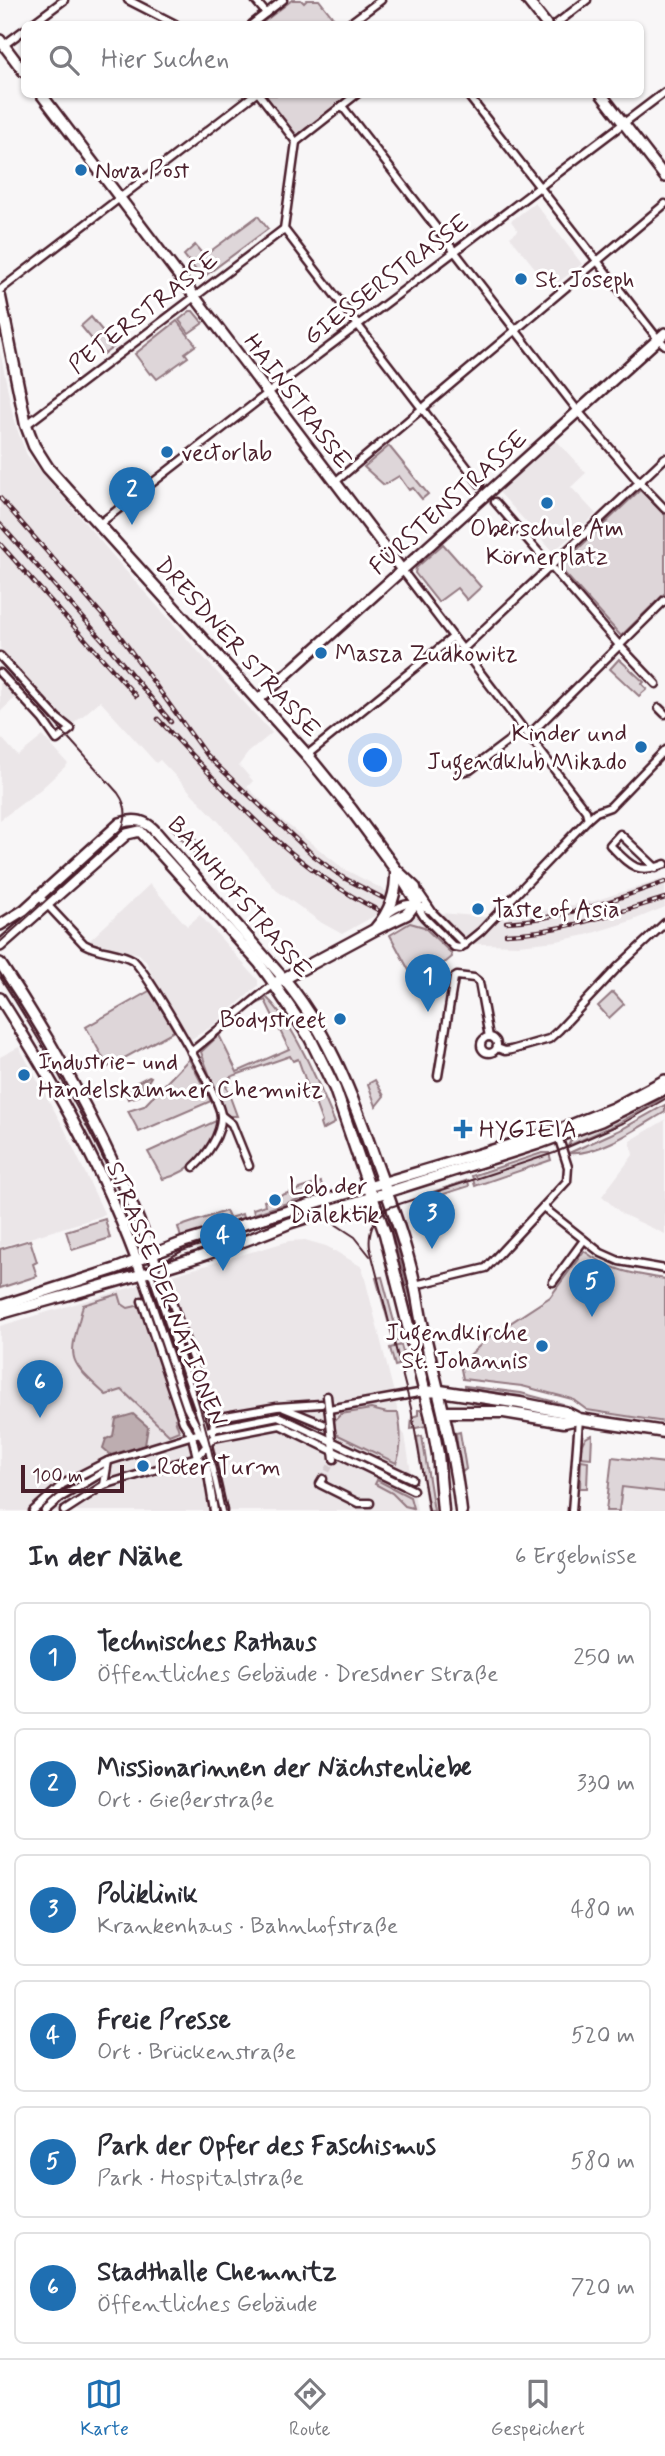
<!DOCTYPE html>
<html lang="de">
<meta charset="utf-8">
<style>
body{margin:0;font-family:Mynerve,sans-serif;background:#f7f7f7;color:#2b2b33}
.scale{position:absolute;left:21px;bottom:18px;width:103px;box-sizing:border-box;padding-left:7px;border:4px solid #4a1f2b;border-top:0;font-size:19px;line-height:24px;white-space:nowrap;color:#4a1f2b;-webkit-text-stroke:5px #fff;paint-order:stroke}
.you{position:absolute;left:376px;top:761px;width:24px;height:24px;margin:-18px;border:5px solid #fff;border-radius:50%;background:#1a73e8;box-shadow:0 0 0 10px #1a73e833}
.badge{display:grid;place-items:center;width:46px;height:46px;border-radius:50%;background:#1f6fb2;color:#fff;font-size:23px;font-weight:700}
.pin{position:absolute;translate:-50% -58px;filter:drop-shadow(0 2px 4px #0008)}
.pin::after{content:'';position:absolute;top:37px;width:24px;height:21px;background:inherit;clip-path:polygon(0 0,100% 0,50% 100%)}
.list{margin:0;padding:0;list-style:none}
h2{display:flex;justify-content:space-between;align-items:center;height:91px;margin:0;padding:0 28px;font-size:30px}
h2 small{font-size:23px;font-weight:400;color:#7c7c81}
.list li{display:grid;grid-template-columns:46px 1fr auto;gap:21px;align-items:center;box-sizing:border-box;height:112px;margin:0 14px 14px;padding:0 14px;border:2px solid #e1e1e2;border-radius:10px}
.list b{display:block;font-size:26px;white-space:nowrap}
.list p{margin:0;font-size:23px;white-space:nowrap;color:#7c7c81}
.list em{font-size:23px;font-style:normal;color:#7c7c81}
.icon{flex:none;width:38px;height:38px;fill:none;stroke:currentColor;stroke-width:2;stroke-linecap:round;stroke-linejoin:round}
.map{position:relative;flex:none;width:665px;height:1511px;overflow:hidden}
.search{position:absolute;background:#fff;box-shadow:0 2px 5px #0004;left:21px;right:21px;top:21px;height:77px;display:flex;align-items:center;gap:18px;box-sizing:border-box;padding:0 24px;border-radius:10px;color:#7c7c81;font-size:26px}
.sheet{height:847px;background:#fff}
nav{display:flex;justify-content:space-around;align-items:center;box-sizing:border-box;height:98px;border-top:2px solid #e1e1e2;background:#fff;font-size:19px;color:#7c7c81}
nav a{display:grid;justify-items:center;gap:4px}
nav .on{color:#1f6fb2}
.map>svg:first-child{display:block}
</style>
<div class="map">
<svg width="665" height="1511" viewBox="0 0 665 1511">
<rect width="100%" height="100%" fill="#f8f6f7"/>
<filter id="ink" filterUnits="userSpaceOnUse"><feTurbulence type="fractalNoise" baseFrequency=".0143" numOctaves="2"/><feDisplacementMap in="SourceGraphic" scale="14" xChannelSelector="R" yChannelSelector="G"/><feConvolveMatrix kernelMatrix="1 2 1 2 8 2 1 2 1" color-interpolation-filters="sRGB"/></filter>
<g filter="url(#ink)">
<!-- built -->
<g fill="#ebe6e8">
<path d="M535 203 582 264 551 288 510 237 518 231 511 221Z"/>
<path d="M0 351 14 421 27 455 132 578 272 733 248 753 239 765 253 781 247 787 283 821 344 869 388 892 387 897 441 913 508 919 509 914H525L594 901 665 878V907L631 921 586 935 557 941 518 945 452 943 453 938 410 929 376 915 342 934 322 923 276 890 219 822 160 760 156 763 100 701 71 726 0 648Z"/>
<path d="M556 440 586 473 571 487 596 514 553 552 499 492Z"/>
<path d="M0 676 16 697 0 712Z"/>
<path d="M0 736 18 756 43 736 68 764 41 789 0 820Z"/>
<path d="M150 884 187 926 200 915 258 980V986L211 1027 188 1041 162 998 146 961 139 954 89 941Z"/>
<path d="M19 1047 64 1128 105 1215 0 1247V1057Z"/>
<path d="M665 1120V1234L622 1214 602 1196 633 1155 630 1141Z"/>
<path d="M305 1240 326 1246 332 1249V1251H335L362 1267 394 1393 401 1430 405 1435 417 1511H0V1326L289 1241Z"/>
<path d="M622 1487 665 1492V1511H619Z"/>
</g>
<!-- green -->
<g fill="#ded6d9" stroke="#947a82" stroke-width="2">
<path d="M292 0H301L304 3 307 0H319L338 24H261Z"/>
<path d="M264 95H349L296 136Z"/>
<path d="M258 216 268 229 202 278 184 255 195 245 204 256Z"/>
<path d="M190 311H193L203 323 189 333 179 320Z"/>
<path d="M91 317 115 346 104 354 81 326Z"/>
<path d="M177 321 196 345 185 353 188 357 157 379 152 373 150 374 135 354Z"/>
<path d="M389 446 428 494 422 499 413 488 409 490 399 476 384 485 364 467Z"/>
<path d="M640 490 665 515V593L621 636 559 567Z"/>
<path d="M443 544 481 587 467 600 457 588 438 602 415 573 416 568Z"/>
<path d="M619 659 644 682 642 684 647 689 639 696 610 669Z"/>
<path d="M178 819 207 853 200 860 170 826Z"/>
<path d="M410 923 424 927 451 953 452 957 446 962 412 976 390 935Z"/>
<path d="M151 990 174 1031 108 1067 86 1027Z"/>
<path d="M613 992 624 1004 609 1018 598 1006Z"/>
<path d="M266 997C293 1021 321 1089 335 1123L322 1130 320 1124 322 1122 315 1103 311 1104 305 1089 308 1087 298 1059 293 1061 290 1056 230 1077 232 1083 226 1086 237 1116H228L223 1111 201 1052 219 1035 237 1072 289 1049 265 1000 252 1006 260 999Z"/>
<path d="M189 1059 211 1101 139 1132 128 1111 144 1106Z"/>
<path d="M375 1080 384 1096 376 1106 368 1084Z"/>
<path d="M665 1095V1097L615 1125 568 1146 571 1140 579 1135 627 1115Z"/>
<path d="M665 1105V1112C641 1126 598 1156 569 1153L622 1129Z"/>
<path d="M218 1120C211 1149 193 1172 163 1179L148 1152Z"/>
<path d="M542 1153H549L551 1160 475 1186 472 1176Z"/>
<path d="M468 1180 469 1186 422 1201 421 1196Z"/>
<path d="M321 1182 323 1191 254 1214 253 1209 265 1205 264 1201Z"/>
<path d="M226 1211 229 1218 242 1214 243 1218 181 1238 178 1227Z"/>
<path d="M388 1216 427 1358 423 1360 385 1218Z"/>
<path d="M105 1219 110 1238 72 1250 66 1231Z"/>
<path d="M30 1240 37 1262 33 1264 37 1276 0 1288V1249Z"/>
<path d="M584 1251C611 1271 633 1274 665 1279V1422L587 1410 572 1399 522 1386 463 1379 460 1364 489 1337 550 1297Z"/>
<path d="M382 1277 399 1340 394 1342 376 1278Z"/>
<path d="M119 1294 122 1304 128 1308 141 1305 178 1418 175 1419 179 1431 169 1435 122 1390 106 1395C63 1356 70 1359 83 1305Z"/>
<path d="M401 1345 406 1363 395 1366 390 1348Z"/>
<path d="M465 1386 521 1393 563 1404V1408L520 1396 465 1389Z"/>
<path d="M371 1409 387 1413H398C401 1429 403 1448 396 1463L336 1434 334 1421 341 1414Z"/>
<path d="M418 1410H423L426 1426 411 1429 412 1417 418 1415Z"/>
<path d="M460 1432 466 1469 461 1473 456 1433Z"/>
<path d="M592 1435 591 1458 580 1457C581 1447 581 1438 592 1435Z"/>
<path d="M422 1436 434 1511H428L417 1437Z"/>
<path d="M612 1457 665 1463V1492L622 1487 619 1511H606Z"/>
<path d="M581 1460 588 1461 587 1488H580Z"/>
<path d="M377 1480 410 1497 413 1508 405 1506 392 1493 375 1484Z"/>
</g>
<!-- water -->
<g fill="#bdadb0" stroke="#8f747b" stroke-width="2">
<path d="M149 1076 151 1077 139 1096 128 1099 124 1089Z"/>
<path d="M133 1414 148 1427 145 1445 111 1455 103 1448 106 1439 113 1436 116 1419Z"/>
</g>
<g fill="none" stroke-linecap="round" stroke-linejoin="round">
<!-- street-tunnel -->
<path stroke="#d5cbce" stroke-width="6" stroke-dasharray="6 3" stroke-linecap="butt" d="M323 1479 334 1459"/>
<!-- street casing -->
<g stroke="#4a1f2b" stroke-width="11">
<g id="street">
<path d="M128 0 175 24"/>
<path d="M255 0 266 13"/>
<path d="M32 24 64 0"/>
<path d="M252 24 283 0"/>
<path d="M349 24 381 0"/>
<path d="M556 24 587 0"/>
<path d="M4 45 24 30"/>
<path d="M259 94 296 142"/>
<path d="M467 94 658 339 665 345"/>
<path d="M342 106 578 411 639 482 665 509"/>
<path d="M296 142 284 229 480 484"/>
<path d="M296 142 357 94"/>
<path d="M0 290 255 94"/>
<path d="M26 425 284 229"/>
<path d="M335 482 665 204"/>
<path d="M495 502 619 645 656 684"/>
<path d="M98 525 268 393 665 92"/>
<path d="M402 570 586 811 588 819"/>
<path d="M463 649 665 458"/>
<path d="M0 656 57 718 71 729 57 740 43 720 0 673"/>
<path d="M659 708 665 714"/>
<path d="M529 735 665 600"/>
<path d="M307 755 453 637"/>
<path d="M460 772 470 770 524 729"/>
<path d="M656 868 620 834 610 845C629 864 636 876 665 864"/>
<path d="M397 874 424 917 454 947 460 948 481 931 588 819 596 812 610 807 665 750"/>
<path d="M420 894 433 913 465 945"/>
<path d="M39 896 84 944C100 953 118 951 133 960 149 975 219 1095 221 1115 222 1134 207 1155 194 1167"/>
<path d="M389 913C405 902 412 901 429 910"/>
<circle cx="489" cy="1045" r="8"/>
<path d="M497 1048 505 1051 511 1050 549 1039 559 1030 618 967 665 923"/>
<path d="M191 1052 274 984"/>
<path d="M438 1076 454 978 457 976 474 978 479 982 489 1037"/>
<path d="M221 1115 232 1124 249 1166"/>
<path d="M543 1207 601 1253 619 1261 665 1269"/>
<path d="M158 1269 168 1291 214 1419 213 1433"/>
<path d="M142 1275 187 1408 208 1449"/>
<path d="M153 1276 203 1423 223 1511"/>
<path d="M553 1282 584 1240"/>
<path d="M415 1285 486 1268 567 1181 568 1167 558 1136"/>
<path d="M142 1301 183 1422 192 1436 197 1457 207 1468 214 1511"/>
<path d="M327 1396 334 1459"/>
<path d="M284 1408 323 1424"/>
<path d="M329 1409 424 1392"/>
<path d="M220 1417 277 1407 321 1404"/>
<path d="M108 1461 213 1429 278 1416 412 1479"/>
<path d="M323 1479 320 1484 358 1503H370"/>
<path d="M33 1511 63 1484 108 1461 104 1485 197 1457 213 1438 280 1425 413 1490"/>
<path d="M45 1511 60 1498 105 1471"/>
<path d="M64 1511 104 1485"/>
<path d="M572 1511 579 1419"/>
</g>
</g>
<!-- secondary casing -->
<g stroke="#4a1f2b" stroke-width="14">
<g id="secondary">
<path d="M527 0 546 24"/>
<path d="M0 40 24 72"/>
<path d="M41 94 402 570"/>
<path d="M601 94 665 177"/>
<path d="M258 700 665 333"/>
<path d="M0 925 24 910 120 823C135 818 146 820 156 832L284 979"/>
<path d="M0 946 127 834 140 831 259 963 274 984"/>
<path d="M0 963C64 1059 118 1161 158 1269"/>
<path d="M0 998C56 1086 107 1176 142 1275"/>
<path d="M0 1306 115 1269 184 1242 556 1131 613 1108 665 1080"/>
<path d="M0 1314C97 1286 196 1263 290 1223L538 1144 601 1121 665 1089"/>
</g>
</g>
<!-- primary casing -->
<g stroke="#4a1f2b" stroke-width="15">
<g id="primary">
<path d="M0 297 26 425 34 446 48 468 307 755 351 809 396 870 415 888 418 900 407 914 376 929 274 984 310 1038 335 1089 385 1234 431 1417 438 1454 443 1511"/>
<path d="M376 928C391 911 397 893 396 870"/>
<path d="M284 979C326 1030 349 1087 371 1149 387 1194 405 1239 415 1286 418 1298 419 1311 422 1323 436 1385 454 1447 461 1511"/>
<path d="M424 1392 440 1391 520 1403 565 1412 579 1419 665 1432"/>
<path d="M445 1412H504L564 1422 578 1419"/>
</g>
</g>
<!-- street -->
<use href="#street" stroke="#fff" stroke-width="6"/>
<!-- secondary -->
<use href="#secondary" stroke="#fff" stroke-width="9"/>
<!-- primary -->
<use href="#primary" stroke="#fff" stroke-width="10"/>
<!-- tram -->
<g stroke="#4a1f2b" stroke-width="2">
<path d="M0 662 118 793C128 807 128 821 118 835L0 942"/>
<path d="M0 977C105 1140 187 1320 225 1511"/>
<path d="M387 1210C373 1219 368 1232 370 1248L411 1408 429 1511"/>
<path d="M329 1220 355 1237 370 1256"/>
<path d="M155 1282 162 1262 182 1251 298 1213C319 1210 337 1223 357 1218L554 1153 623 1123 665 1099"/>
</g>
<!-- rail casing -->
<g stroke="#4a1f2b" stroke-width="4.5">
<g id="rail">
<path d="M0 498 118 633 206 755 314 856 342 877 383 898"/>
<path d="M0 524 108 646 171 722"/>
<path d="M0 544 136 696"/>
<path d="M158 719C224 789 290 867 378 910"/>
<path d="M506 922C562 919 612 901 665 882"/>
<path d="M506 934C561 932 613 914 665 898"/>
</g>
</g>
<!-- rail -->
<use href="#rail" stroke="#fff" stroke-width="2" stroke-dasharray="5" stroke-linecap="butt"/>
</g>
</g>
<!-- markers -->
<g fill="#1f6fb2" stroke="#fff" stroke-width="2.5">
<circle cx="81" cy="170" r="7"/>
<circle cx="521" cy="279" r="7"/>
<circle cx="167" cy="452" r="7"/>
<circle cx="547" cy="503" r="7"/>
<circle cx="321" cy="653" r="7"/>
<circle cx="641" cy="747" r="7"/>
<circle cx="478" cy="909" r="7"/>
<circle cx="340" cy="1019" r="7"/>
<circle cx="24" cy="1075" r="7"/>
<path d="M459.5 1118.5h7v7h7v7h-7v7h-7v-7h-7v-7h7z"/>
<circle cx="275" cy="1200" r="7"/>
<circle cx="542" cy="1346" r="7"/>
<circle cx="143" cy="1466" r="7"/>
</g>
<g text-anchor="middle" stroke-width="6" stroke-linejoin="round" paint-order="stroke">
<!-- poi labels -->
<g font-size="24" fill="#4a1f2b" stroke="#fff" text-anchor="start">
<text x="95" y="178">Nova Post</text>
<text x="535" y="287">St. Joseph</text>
<text x="181" y="460">vectorlab</text>
<text x="547" y="536" text-anchor="middle">Oberschule Am<tspan x="547" dy="28">Körnerplatz</tspan></text>
<text x="335" y="661">Masza Zudkowitz</text>
<text x="627" y="741" text-anchor="end">Kinder und<tspan x="627" dy="28">Jugendklub Mikado</tspan></text>
<text x="492" y="917">Taste of Asia</text>
<text x="326" y="1027" text-anchor="end">Bodystreet</text>
<text x="38" y="1069">Industrie- und<tspan x="38" dy="28">Handelskammer Chemnitz</tspan></text>
<text x="479" y="1137">HYGIEIA</text>
<text x="289" y="1194">Lob der<tspan x="289" dy="28">Dialektik</tspan></text>
<text x="528" y="1340" text-anchor="end">Jugendkirche<tspan x="528" dy="28">St. Johannis</tspan></text>
<text x="157" y="1474">Roter Turm</text>
</g>
<!-- street labels -->
<g font-size="24" fill="#4a1f2b" stroke="#fff">
<text transform="translate(386 279) rotate(-37)" y="8">GIESSERSTRASSE</text>
<text transform="translate(143 312) rotate(-38)" y="8">PETERSTRASSE</text>
<text transform="translate(298 401) rotate(53)" y="8">HAINSTRASSE</text>
<text transform="translate(448 502) rotate(-42)" y="8">FÜRSTENSTRASSE</text>
<text transform="translate(238 647) rotate(48)" y="8">DRESDNER STRASSE</text>
<text transform="translate(240 897) rotate(49)" y="8">BAHNHOFSTRASSE</text>
<text transform="translate(167 1294) rotate(68)" y="8">STRASSE DER NATIONEN</text>
</g>
</g>
</svg>
<div class="scale">100 m</div>
<div class="you"></div>
<div class="pin badge" style="left:428px;top:1012px">1</div>
<div class="pin badge" style="left:132px;top:525px">2</div>
<div class="pin badge" style="left:432px;top:1249px">3</div>
<div class="pin badge" style="left:223px;top:1271px">4</div>
<div class="pin badge" style="left:592px;top:1317px">5</div>
<div class="pin badge" style="left:40px;top:1418px">6</div>
<div class="search"><svg class="icon" aria-label="search" viewBox="0 0 24 24"><circle cx="10" cy="10" r="6"/><path d="M15 15l6 6"/></svg>Hier suchen</div>
</div>
<section class="sheet">
<h2>In der Nähe<small>6 Ergebnisse</small></h2>
<ul class="list">
<li><span class="badge">1</span><div><b>Technisches Rathaus</b><p>Öffentliches Gebäude · Dresdner Straße</p></div><em>250 m</em></li>
<li><span class="badge">2</span><div><b>Missionarinnen der Nächstenliebe</b><p>Ort · Gießerstraße</p></div><em>330 m</em></li>
<li><span class="badge">3</span><div><b>Poliklinik</b><p>Krankenhaus · Bahnhofstraße</p></div><em>480 m</em></li>
<li><span class="badge">4</span><div><b>Freie Presse</b><p>Ort · Brückenstraße</p></div><em>520 m</em></li>
<li><span class="badge">5</span><div><b>Park der Opfer des Faschismus</b><p>Park · Hospitalstraße</p></div><em>580 m</em></li>
<li><span class="badge">6</span><div><b>Stadthalle Chemnitz</b><p>Öffentliches Gebäude</p></div><em>720 m</em></li>
</ul>
</section>
<nav>
<a class="on"><svg class="icon" aria-label="map" viewBox="0 0 24 24"><path d="M3 6l6-2 6 2 6-2v14l-6 2-6-2-6 2zM9 4v14M15 6v14"/></svg>Karte</a>
<a><svg class="icon" aria-label="directions" viewBox="0 0 24 24"><path d="M12 3l9 9-9 9-9-9zM9 14v-3h6M13 9l2 2-2 2"/></svg>Route</a>
<a><svg class="icon" aria-label="saved" viewBox="0 0 24 24"><path d="M7 4h10v16l-5-4-5 4z"/></svg>Gespeichert</a>
</nav>
